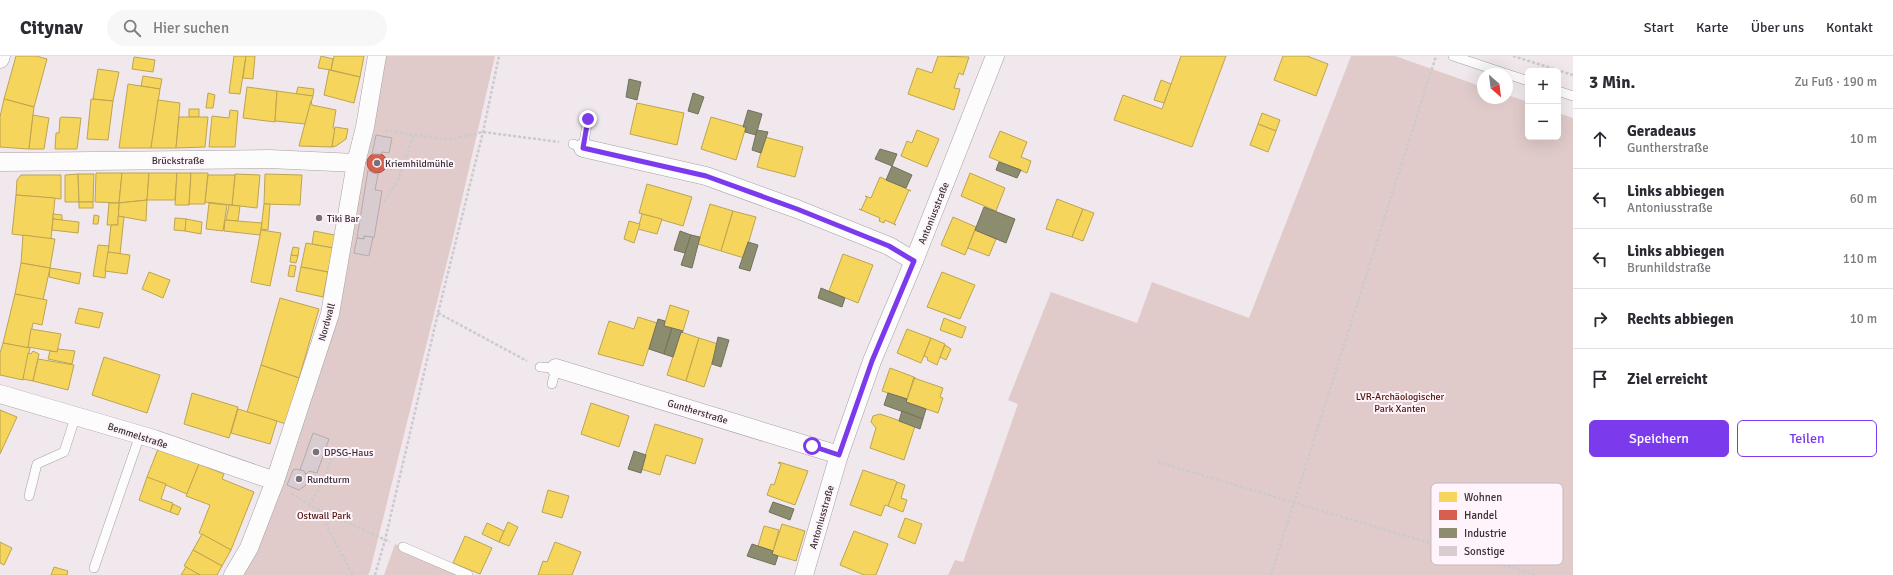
<!DOCTYPE html>
<html lang="de">
<meta charset="utf-8">
<style>
body{margin:0;font-family:Signika,sans-serif;background:#f7f7f7;color:#2b2b33}
.controls{position:absolute;right:12px;top:12px;display:grid;overflow:hidden;border-radius:6px;box-shadow:0 4px 16px #0002}
.controls button{width:36px;height:36px;display:grid;place-items:center;padding:0;border:0;border-bottom:1px solid #e1e1e2;background:#fff;color:#2b2b33;font:20px sans-serif}
.compass{position:absolute;left:1477px;top:12px;width:36px;height:36px;border-radius:50%;background:#fff;box-shadow:0 4px 16px #0002;rotate:152deg}
.stop{position:absolute;width:12px;height:12px;margin:-9px;border:3px solid #7c3aed;border-radius:50%;background:#fff}
.stop.end{background:#7c3aed;border-color:#fff;box-shadow:0 1px 4px #0008}
.list{margin:0;padding:0;list-style:none}
h2{display:flex;justify-content:space-between;align-items:center;height:52px;margin:0;padding:0 16px;font-size:17px}
h2 small{font-size:13px;font-weight:400;color:#7c7c81}
.list li{display:grid;grid-template-columns:26px 1fr auto;gap:12px;align-items:center;box-sizing:border-box;height:60px;padding:0 16px;border-top:1px solid #e1e1e2}
.list b{display:block;font-size:15px;white-space:nowrap}
.list p{margin:0;font-size:13px;white-space:nowrap;color:#7c7c81}
.list em{font-size:13px;font-style:normal;color:#7c7c81}
.actions{display:flex;gap:8px;padding:12px 16px}
.actions a{flex:1;padding:9px 0;border:1px solid #7c3aed;border-radius:6px;text-align:center;font-size:14px;color:#7c3aed}
.actions .main{background:#7c3aed;color:#fff}
.icon{flex:none;width:22px;height:22px;fill:none;stroke:currentColor;stroke-width:2;stroke-linecap:round;stroke-linejoin:round}
.map{position:relative;flex:none;width:1573px;height:519px;overflow:hidden}
header{display:flex;align-items:center;gap:24px;box-sizing:border-box;height:56px;padding:0 20px;background:#fff;border-bottom:1px solid #e1e1e2}
header strong{font-size:19px}
nav{display:flex;gap:22px;margin-inline-start:auto;font-size:14px}
.search{width:280px;height:36px;background:#f7f7f7;display:flex;align-items:center;gap:10px;box-sizing:border-box;padding:0 14px;border-radius:22px;color:#7c7c81;font-size:15px}
main{display:flex}
aside{flex:1;background:#fff}
.map>svg:first-child{display:block}
</style>
<header>
<strong>Citynav</strong>
<div class="search"><svg class="icon" aria-label="search" viewBox="0 0 24 24"><circle cx="10" cy="10" r="6"/><path d="M15 15l6 6"/></svg>Hier suchen</div>
<nav><a>Start</a><a>Karte</a><a>Über uns</a><a>Kontakt</a></nav>
</header>
<main>
<div class="map">
<svg width="1573" height="519" viewBox="0 0 1573 519">
<rect width="100%" height="100%" fill="#f0e8ed"/>
<!-- green -->
<g fill="#e0cbca">
<path d="M377 0H495L452 186 370 515 368 519H233L330 258Z"/>
<path d="M1351 0H1395L1483 31V42H1507V39L1528 46V81H1558V57L1573 62V519H948L955 504 963 506 1018 348 1008 344 1051 236 1137 267 1152 226 1249 262Z"/>
<path d="M395 488 403 491 468 519H384Z"/>
</g>
<!-- homes -->
<g fill="#f6d55c" stroke="#bda451">
<path d="M16 0H36L47 3 34 51 4 43Z"/>
<path d="M234 0H246L240 38 229 37Z"/>
<path d="M246 0H255L253 23 243 22Z"/>
<path d="M321 0 333 3 331 14 318 12Z"/>
<path d="M334 0H364L360 21 331 14Z"/>
<path d="M938 0 969 1 963 19 959 17 954 32 960 33 954 54 908 38 917 12 932 17Z"/>
<path d="M1181 0H1226L1192 91 1114 64 1123 39 1162 53Z"/>
<path d="M1283 0H1307L1328 8 1316 40 1274 24Z"/>
<path d="M134 1 155 4 153 16 132 13Z"/>
<path d="M98 13 119 16 113 45 93 43Z"/>
<path d="M329 14 360 21 354 47 324 39Z"/>
<path d="M143 20 162 23 160 33 141 30Z"/>
<path d="M1161 24 1171 28 1164 47 1154 44Z"/>
<path d="M128 28 160 33 151 92H119Z"/>
<path d="M247 31 277 35 275 66 243 62Z"/>
<path d="M298 31 314 33 313 40 296 38Z"/>
<path d="M277 35 313 40 305 68 275 65Z"/>
<path d="M208 37 215 39 213 52H206Z"/>
<path d="M4 43 34 51 29 93 0 91V61Z"/>
<path d="M91 43 113 45 108 84 87 83Z"/>
<path d="M158 44 180 47 176 92H151Z"/>
<path d="M311 45 312 49 336 54 333 72 335 73 332 91 299 90Z"/>
<path d="M637 47 684 57 677 89 630 78Z"/>
<rect x="189" y="53" width="10" height="8"/>
<path d="M230 54 238 55 235 91H209L212 60 229 62Z"/>
<path d="M1262 57 1280 64 1276 75 1258 68Z"/>
<path d="M33 59 49 62 44 93H29Z"/>
<path d="M62 61 81 62 77 93H55L56 77H59L60 62Z"/>
<path d="M179 61H208L205 91 176 92Z"/>
<path d="M711 61 746 71 736 104 701 93Z"/>
<path d="M1258 68 1276 75 1268 96 1250 89Z"/>
<path d="M335 71 348 73 346 83 336 90 332 91Z"/>
<path d="M917 74 939 83 927 111 901 100 907 85 912 87Z"/>
<path d="M1000 75 1027 86 1021 101 1031 105 1027 117 989 101Z"/>
<path d="M765 81 803 91 795 121 757 111Z"/>
<path d="M96 117H122L119 147 95 146Z"/>
<path d="M122 117H149L147 144 119 147Z"/>
<path d="M149 117H177L175 144H147Z"/>
<path d="M177 117H191L189 149H175Z"/>
<path d="M191 117H208L205 148H190L189 149Z"/>
<path d="M970 117 1005 132 996 155 961 140Z"/>
<path d="M78 118 79 146H65V119Z"/>
<path d="M78 118H94L93 146H79Z"/>
<path d="M235 118 260 119 257 152 232 149Z"/>
<path d="M265 118 302 119 300 149 264 148Z"/>
<path d="M21 119H61V143L16 139 17 124Z"/>
<path d="M208 119H235L232 149 205 146Z"/>
<path d="M880 121 911 135 909 134 894 168 896 169 885 164 884 167 879 165 880 162 859 153 861 154 867 141 865 140 871 142Z"/>
<path d="M647 128 692 141 683 170 639 157Z"/>
<path d="M16 139 55 142 51 183 12 178Z"/>
<path d="M1057 143 1083 153 1072 181 1046 173Z"/>
<path d="M147 144 146 165 118 160 119 147Z"/>
<rect x="79" y="146" width="14" height="6"/>
<path d="M109 147H119L118 169H107Z"/>
<path d="M209 147 227 149 223 175 206 173Z"/>
<path d="M264 148H270L268 174 261 173Z"/>
<path d="M710 148 733 155 721 195 698 188Z"/>
<path d="M229 149 240 150 238 165 226 164Z"/>
<path d="M1083 153 1094 157 1083 185 1072 181Z"/>
<path d="M733 155 756 161 744 202 721 195Z"/>
<path d="M53 158 62 159V164L53 163Z"/>
<path d="M642 158 662 163 657 178 638 173Z"/>
<path d="M94 159 99 160 98 168H93Z"/>
<path d="M118 160 124 161 120 198 108 196 111 169H118Z"/>
<path d="M953 161 976 171 965 199 941 189Z"/>
<path d="M175 162 187 163 185 175 174 174Z"/>
<path d="M53 163 79 166 78 177 52 174Z"/>
<path d="M186 163 202 166 201 178 185 175Z"/>
<path d="M225 164 262 167 260 179 224 175Z"/>
<path d="M629 165 640 168 634 187 624 183Z"/>
<path d="M261 174 281 177 270 230 251 226Z"/>
<path d="M975 174 996 183 989 200 968 192Z"/>
<path d="M314 175 335 179 333 192 312 188Z"/>
<path d="M23 179 55 183 50 212 21 207Z"/>
<path d="M306 187 333 192 328 216 301 211Z"/>
<path d="M98 189 109 190 105 222 93 220Z"/>
<path d="M293 191 299 192 298 200 291 199Z"/>
<path d="M108 196 130 199 127 218 105 215Z"/>
<path d="M843 198 873 209 858 247 829 235Z"/>
<path d="M291 199 298 200 296 207 290 206Z"/>
<path d="M21 207 50 212 43 244 15 238Z"/>
<path d="M290 209 296 210 294 221 288 220Z"/>
<path d="M301 211 328 216 323 241 296 235Z"/>
<path d="M50 212 81 217 79 228 49 221Z"/>
<path d="M149 216 170 224 163 242 142 233Z"/>
<path d="M942 216 975 229 960 263 927 251Z"/>
<path d="M15 238 47 244 42 269 33 267 28 292 3 287Z"/>
<path d="M280 242 319 253 299 322 261 309Z"/>
<path d="M670 249 689 255 683 275 664 270Z"/>
<path d="M79 252 103 257 99 272 75 267Z"/>
<path d="M638 261 657 267 643 310 598 298 609 265 634 273Z"/>
<path d="M944 262 966 271 962 282 940 274Z"/>
<path d="M31 273 61 278 57 296 28 291Z"/>
<path d="M907 273 931 282 921 307 897 297Z"/>
<path d="M681 276 699 282 686 325 667 319Z"/>
<path d="M699 282 718 288 704 331 686 325Z"/>
<path d="M931 282 945 288 937 309 927 304 928 302 924 300Z"/>
<path d="M3 287 30 292 23 324 0 319V297Z"/>
<path d="M945 289 951 293 946 304 940 301Z"/>
<path d="M58 293 75 295 72 308 48 303 50 295 57 296Z"/>
<path d="M33 295 39 298 33 325 23 323 28 297 31 298Z"/>
<path d="M104 301 160 319 147 357 92 339Z"/>
<path d="M38 303 74 309 68 334 33 325Z"/>
<path d="M261 309 299 322 286 368 247 356Z"/>
<path d="M890 312 914 321 907 343 882 335Z"/>
<path d="M915 321 914 322 943 332 940 341 943 342 938 357 906 346Z"/>
<path d="M192 337 238 351 229 382 184 368Z"/>
<path d="M591 347 629 360 619 391 581 378Z"/>
<path d="M238 353 277 365 270 388 231 377Z"/>
<path d="M0 354 17 361 0 398Z"/>
<path d="M880 358 915 370 904 404 870 392 876 372 871 366 873 360Z"/>
<path d="M655 368 703 383 695 408 666 399 660 419 641 413Z"/>
<path d="M158 393 199 408 187 438 147 421Z"/>
<path d="M779 406 808 415 795 449 767 439 771 428 774 429 781 408 778 407Z"/>
<path d="M199 408 224 418 222 423 254 436 231 494 199 477 210 449 186 440Z"/>
<path d="M863 414 892 424V423L897 426 889 450 885 449 881 460 850 449Z"/>
<path d="M147 421 166 428 161 443 173 447 170 456 139 444Z"/>
<path d="M897 426 905 429 901 442 907 444 903 456 888 450Z"/>
<path d="M548 434 569 440 562 462 542 456Z"/>
<path d="M173 448 181 452 178 459 170 456Z"/>
<path d="M905 462 922 468 915 488 898 481Z"/>
<path d="M508 466 518 471 509 490 499 486Z"/>
<path d="M487 467 504 475 499 486 482 478Z"/>
<path d="M782 468 805 475 796 505 772 498Z"/>
<path d="M764 470 779 474 773 495 758 490Z"/>
<path d="M854 475 888 488 876 519H864L840 509Z"/>
<path d="M202 478 231 494 222 510 193 494Z"/>
<path d="M465 480 492 492 480 518 453 507Z"/>
<path d="M0 486 12 492 4 509 0 507Z"/>
<path d="M555 486 581 496 572 519H538L543 505 547 506Z"/>
<path d="M193 494 222 510 217 519H200L184 510Z"/>
<path d="M54 511 68 515 67 519H51Z"/>
<path d="M186 511 200 519H181Z"/>
</g>
<!-- shops -->
<circle fill="#d6604d" stroke="#a75246" cx="377" cy="107" r="10"/>
<!-- industry -->
<g fill="#8c8c6e" stroke="#73715d">
<path d="M629 23 641 26 637 44 626 41Z"/>
<path d="M693 37 704 41 698 58 688 55Z"/>
<path d="M748 54 762 58 756 79 745 76 746 71H743Z"/>
<path d="M757 74 768 76 761 97 752 94Z"/>
<path d="M880 93 897 98 892 110 875 103Z"/>
<path d="M999 106 1021 114 1017 122 996 114Z"/>
<path d="M892 110 912 119 906 132 886 124Z"/>
<path d="M984 151 1015 163 1006 187 975 174Z"/>
<path d="M680 175 691 179 685 197 674 194Z"/>
<path d="M691 179 700 181 692 212 681 209Z"/>
<path d="M748 186 758 189 750 215 739 212Z"/>
<path d="M821 232 845 242 842 251 818 242Z"/>
<path d="M658 263 665 265 664 270 672 272 664 298 649 293Z"/>
<path d="M672 272 683 275 682 277 681 276 673 301 664 298Z"/>
<path d="M718 281 729 284 721 311 712 308Z"/>
<path d="M888 337 907 343 906 346 926 353 923 363 884 349Z"/>
<path d="M902 355 923 363 920 373 899 365Z"/>
<path d="M634 395 646 399 641 417 628 413Z"/>
<path d="M773 446 794 453 790 464 769 456Z"/>
<path d="M752 488 773 495 772 498 778 500 775 509 747 500Z"/>
</g>
<!-- building -->
<g fill="#d9ccd0" stroke="#b2acae">
<path d="M376 79 392 82 389 97 382 96 381 98H372Z"/>
<path d="M386 105H393L392 113 386 112Z"/>
<path d="M368 114 373 117 378 118 375 134 382 135 374 182 364 180V183L357 182Z"/>
<path d="M364 180 373 181 369 200 354 197 357 182 364 183Z"/>
<path d="M313 377 329 383 317 417 309 415 306 418 300 414Z"/>
<path d="M296 413 304 415 308 423 306 429 299 434 287 429 293 414Z"/>
</g>
<g fill="none" stroke-linecap="round" stroke-linejoin="round">
<!-- lane casing -->
<g stroke="#a6a0a4" stroke-width="10">
<g id="lane">
<path d="M1453 0 1507 18"/>
<path d="M1507 18 1528 25"/>
<path d="M1558 35 1573 40"/>
<path d="M573 88 583 92 588 63"/>
<path d="M540 311 556 312 552 328"/>
<path d="M29 440 37 408 64 396 76 359"/>
<path d="M403 491 468 519"/>
<path d="M94 512 140 379"/>
</g>
</g>
<!-- street casing -->
<g stroke="#a6a0a4" stroke-width="19">
<g id="street">
<path d="M0 3 1 0"/>
<path d="M583 92 706 120 797 153 889 190 914 205"/>
<path d="M0 106 269 103 356 107"/>
<path d="M556 312 839 399"/>
<path d="M0 338 154 383 275 425"/>
<path d="M233 519 249 492 275 425 330 258 356 107 365 71 377 0"/>
<path d="M804 519 839 399 872 305 914 205 995 0"/>
</g>
</g>
<!-- path -->
<g stroke="#cccacb" stroke-width="2.5" stroke-dasharray="3 2" stroke-linecap="butt">
<path d="M1513 0 1573 19"/>
<path d="M385 74 448 84 483 76 559 86"/>
<path d="M384 146 398 124 414 79"/>
<path d="M438 257 527 305"/>
<path d="M1158 406 1537 519"/>
<path d="M291 437 309 449 390 486"/>
<path d="M309 449 323 426 334 395"/>
<path d="M318 454 353 519"/>
<path d="M375 519 385 484 438 257 483 76 499 0"/>
<path d="M1271 519 1436 0"/>
</g>
<!-- lane -->
<use href="#lane" stroke="#fdfcfc" stroke-width="9"/>
<!-- street -->
<use href="#street" stroke="#fdfcfc" stroke-width="18"/>
</g>
<g fill="none" stroke-linecap="round" stroke-linejoin="round">
<!-- route -->
<path stroke="#7c3aed" stroke-width="5" d="M588 63 583 92 706 120 797 153 889 190 914 205 872 305 839 399 812 390"/>
</g>
<!-- markers -->
<g fill="#787276" stroke="#fff4fb" stroke-width="1.5">
<circle cx="377" cy="107" r="4"/>
<circle cx="319" cy="162" r="4"/>
<circle cx="316" cy="396" r="4"/>
<circle cx="299" cy="423" r="4"/>
</g>
<g text-anchor="middle" stroke-width="4" stroke-linejoin="round" paint-order="stroke">
<!-- street labels -->
<g font-size="10" fill="#383236" stroke="#fff4fb">
<text x="178" y="108">Brückstraße</text>
<text transform="translate(933 157) rotate(-68)" y="4">Antoniusstraße</text>
<text transform="translate(326 266) rotate(-75)" y="4">Nordwall</text>
<text transform="translate(698 355) rotate(17)" y="4">Guntherstraße</text>
<text transform="translate(138 379) rotate(18)" y="4">Bemmelstraße</text>
<text transform="translate(821 461) rotate(-74)" y="4">Antoniusstraße</text>
</g>
<!-- poi labels -->
<g font-size="10" fill="#383236" stroke="#fff4fb" text-anchor="start">
<text x="385" y="111">Kriemhildmühle</text>
<text x="327" y="166">Tiki Bar</text>
<text x="324" y="400">DPSG-Haus</text>
<text x="307" y="427">Rundturm</text>
</g>
<!-- park labels -->
<g font-size="10" fill="#50170c" stroke="#fff4fb">
<text x="1400" y="344">LVR-Archäologischer<tspan x="1400" dy="12">Park Xanten</tspan></text>
<text x="324" y="463">Ostwall Park</text>
</g>
</g>
<!-- legend -->
<rect x="1431" y="427" width="132" height="82" rx="6" fill="#fff4fb" stroke="#c3bac0" stroke-width="1"/>
<rect x="1439" y="436" width="18" height="10" fill="#f6d55c"/>
<rect x="1439" y="454" width="18" height="10" fill="#d6604d"/>
<rect x="1439" y="472" width="18" height="10" fill="#8c8c6e"/>
<rect x="1439" y="490" width="18" height="10" fill="#d9ccd0"/>
<g font-size="11" fill="#383236">
<text x="1464" y="445">Wohnen</text>
<text x="1464" y="463">Handel</text>
<text x="1464" y="481">Industrie</text>
<text x="1464" y="499">Sonstige</text>
</g>
</svg>
<div class="controls">
<button>+</button>
<button>−</button>
</div>
<svg class="compass" viewBox="-18 -18 36 36"><path d="M0-13l5 13h-10z" fill="#e53935"/><path d="M0 13l5-13h-10z" fill="#7c7c81"/></svg>
<div class="stop" style="left:812px;top:390px"></div>
<div class="stop end" style="left:588px;top:63px"></div>
</div>
<aside>
<h2>3 Min.<small>Zu Fuß · 190 m</small></h2>
<ul class="list">
<li><svg class="icon" aria-label="ahead" viewBox="0 0 24 24"><path d="M12 20V5M6 11l6-6 6 6"/></svg><div><b>Geradeaus</b><p>Guntherstraße</p></div><em>10 m</em></li>
<li><svg class="icon" aria-label="left" viewBox="0 0 24 24"><path d="M17 20v-9H6M10 6l-5 5 5 5"/></svg><div><b>Links abbiegen</b><p>Antoniusstraße</p></div><em>60 m</em></li>
<li><svg class="icon" aria-label="left" viewBox="0 0 24 24"><path d="M17 20v-9H6M10 6l-5 5 5 5"/></svg><div><b>Links abbiegen</b><p>Brunhildstraße</p></div><em>110 m</em></li>
<li><svg class="icon" aria-label="right" viewBox="0 0 24 24"><path d="M7 20v-9h11M14 6l5 5-5 5"/></svg><div><b>Rechts abbiegen</b></div><em>10 m</em></li>
<li><svg class="icon" aria-label="arrive" viewBox="0 0 24 24"><path d="M6 21V4h12l-3 4 3 4H6"/></svg><div><b>Ziel erreicht</b></div></li>
</ul>
<div class="actions"><a class="main">Speichern</a><a>Teilen</a></div>
</aside>
</main>
